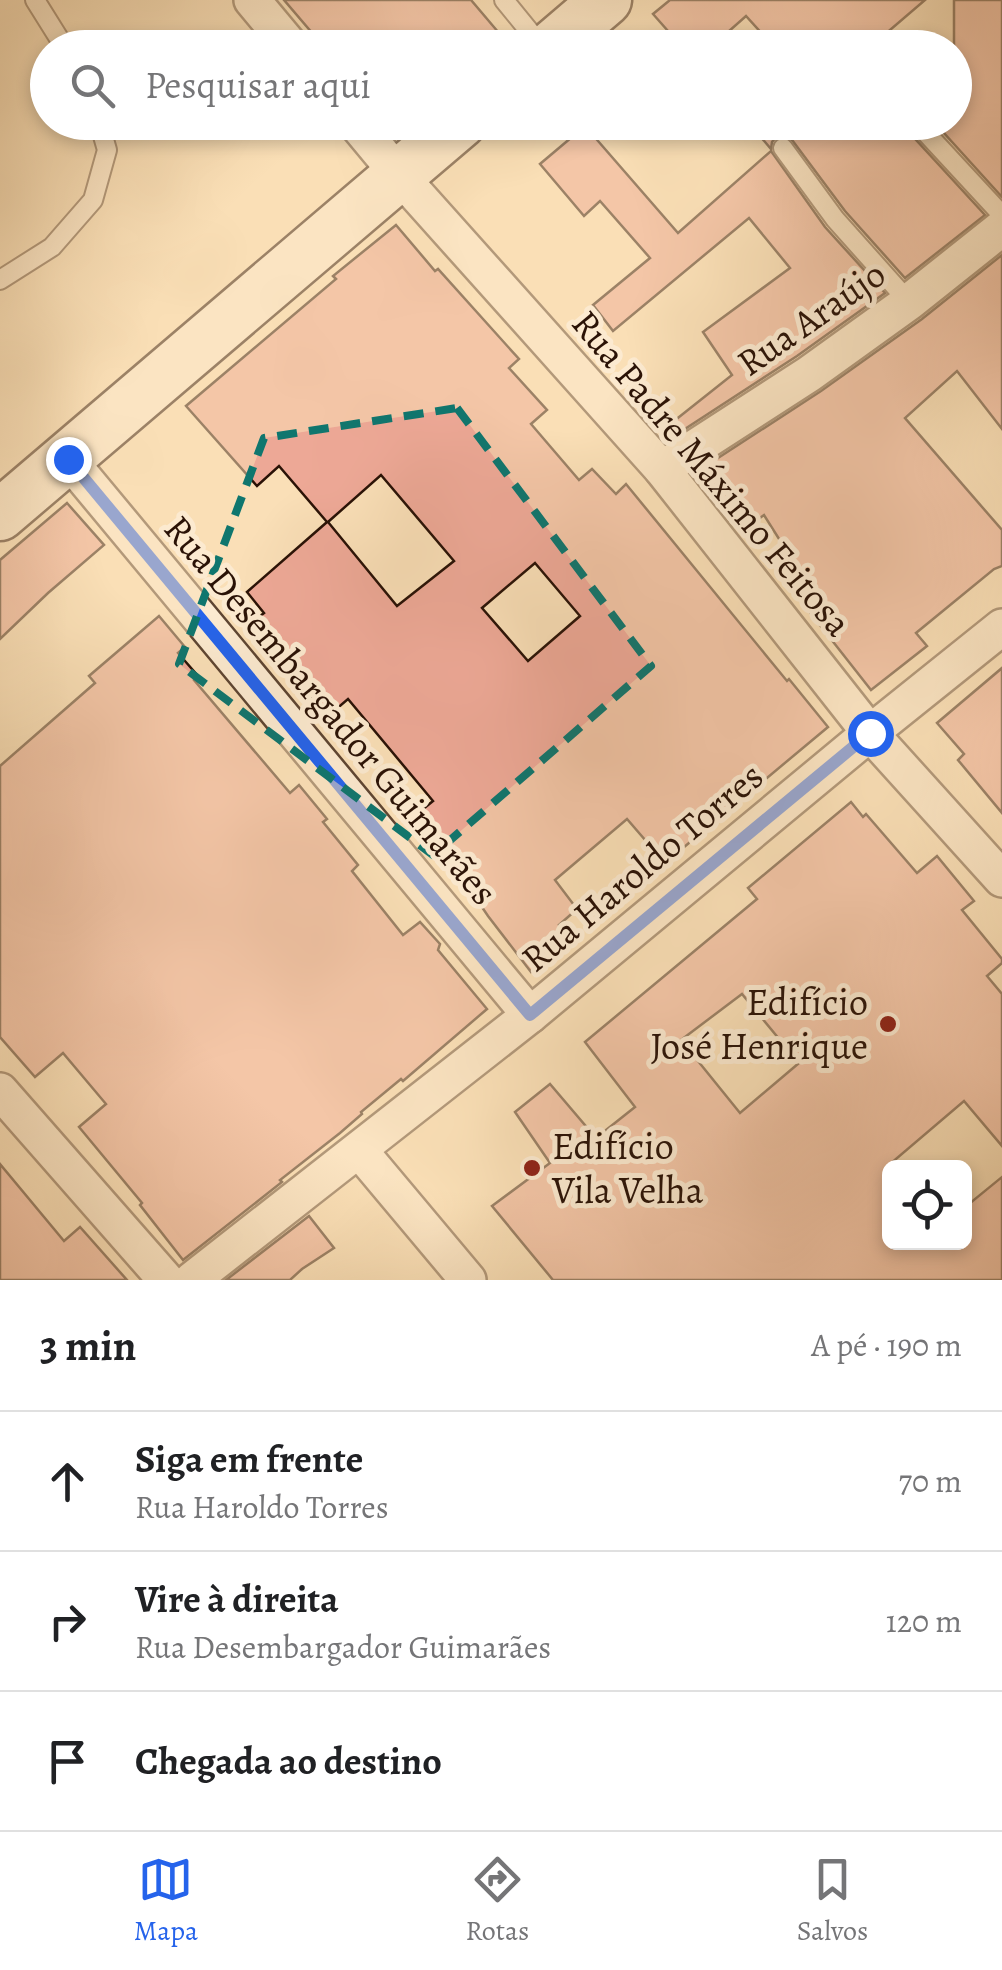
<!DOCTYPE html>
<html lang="pt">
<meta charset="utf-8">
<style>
body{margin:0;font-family:Alegreya,serif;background:#f6f6f6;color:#202124}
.controls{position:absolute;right:30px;bottom:30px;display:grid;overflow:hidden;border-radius:15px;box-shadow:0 5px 15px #0003}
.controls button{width:90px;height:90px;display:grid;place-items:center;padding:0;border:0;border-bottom:2px solid #e0e0e0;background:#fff;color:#202124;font:50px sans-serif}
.stop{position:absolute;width:30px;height:30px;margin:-22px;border:8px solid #2563eb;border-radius:50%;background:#fff}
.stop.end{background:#2563eb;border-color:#fff;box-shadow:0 2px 10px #0008}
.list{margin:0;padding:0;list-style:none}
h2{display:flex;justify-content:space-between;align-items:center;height:130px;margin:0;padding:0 40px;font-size:42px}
h2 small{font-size:32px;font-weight:400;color:#757577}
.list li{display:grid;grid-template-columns:65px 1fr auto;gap:30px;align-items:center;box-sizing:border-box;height:140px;padding:0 40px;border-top:2px solid #e0e0e0}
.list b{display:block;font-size:38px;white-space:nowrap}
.list p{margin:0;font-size:32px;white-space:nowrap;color:#757577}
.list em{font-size:32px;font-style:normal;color:#757577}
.icon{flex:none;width:55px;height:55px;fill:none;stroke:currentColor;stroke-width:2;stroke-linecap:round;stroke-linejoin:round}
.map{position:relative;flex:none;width:1002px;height:1280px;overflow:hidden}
.search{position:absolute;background:#fff;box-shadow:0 5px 15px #0003;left:30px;right:30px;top:30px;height:110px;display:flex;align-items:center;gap:25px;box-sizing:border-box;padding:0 35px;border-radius:55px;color:#757577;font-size:38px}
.sheet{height:550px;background:#fff}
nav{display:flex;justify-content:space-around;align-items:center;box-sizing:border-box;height:140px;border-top:2px solid #e0e0e0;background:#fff;font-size:28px;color:#757577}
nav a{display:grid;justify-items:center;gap:5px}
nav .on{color:#2563eb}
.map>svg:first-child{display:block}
</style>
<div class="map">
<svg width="1002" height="1280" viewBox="0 0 1002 1280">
<rect width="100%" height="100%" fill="#fadfb7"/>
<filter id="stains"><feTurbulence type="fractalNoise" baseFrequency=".002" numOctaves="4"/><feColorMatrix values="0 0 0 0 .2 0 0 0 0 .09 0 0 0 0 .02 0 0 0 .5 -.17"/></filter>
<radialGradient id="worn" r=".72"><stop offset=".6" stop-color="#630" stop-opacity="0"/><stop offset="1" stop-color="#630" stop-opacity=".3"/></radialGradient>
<!-- building -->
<g fill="#eda896" stroke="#2a1206" stroke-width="2.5" fill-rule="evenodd">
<path d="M284 0H471L499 33 482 48H325Z"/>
<path d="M670 0H925L869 48H775L746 16 710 48H683L653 14Z"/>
<path d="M954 0H1002V197L934 122H954Z"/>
<path d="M748 122H904L907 130 985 215 905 278 845 211 792 140 787 136 776 137 772 142 771 149Z"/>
<path d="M585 126 678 233 771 151 825 227 885 293 797 356 671 438 664 429 732 375 703 332 790 268 749 218 613 331 593 305 650 258 600 201 584 216 540 164Z"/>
<path d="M396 225 435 271 438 269 519 359 509 368 547 410 531 424 579 480 592 469 616 494 626 484 787 681 789 679 828 727 665 863 627 819 555 880 577 909 559 925 570 940 531 972 488 916 450 860 446 863 412 818 433 801 348 699 327 717 250 624 264 613 247 592 327 522 279 466 257 486 186 406 336 279 333 276ZM381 475 454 561 397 606 328 522ZM535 563 580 616 528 661 482 608Z"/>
<path d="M1002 255V429L957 371 905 418 1002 530V566L994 569 916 633 927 646 871 690 790 587 803 577 764 515 742 531 695 473 821 391 922 319Z"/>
<path d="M67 503 104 545 48 593 0 639V560Z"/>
<path d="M159 616 185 647 178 653 198 676 194 680 290 793 299 785 327 819 323 822 358 865 352 871 403 935 420 922 440 944 438 950 487 1009 403 1081 401 1079 361 1112 362 1114 340 1133 280 1180 282 1182 183 1260 140 1205 142 1203 79 1127 106 1104 63 1053 35 1077 0 1037V766L95 683 89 676Z"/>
<path d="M1002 668V813L958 760 964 754 937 723Z"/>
<path d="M851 802 863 817 866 814 917 873 937 856 974 901 962 910 1002 959V963L987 976 1002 994V1146L964 1101 890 1164V1242H964V1208L1002 1177V1280H553L492 1206 550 1163 515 1112 550 1084 596 1138 635 1107 585 1042 757 899 748 888ZM742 994 799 1063 740 1113 681 1040Z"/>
<path d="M0 1164 64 1241 80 1227 127 1280H0Z"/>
<path d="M309 1216 334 1248 302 1269 290 1280H226Z"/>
</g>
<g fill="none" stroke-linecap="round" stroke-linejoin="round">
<!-- lane casing -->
<g stroke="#5e4532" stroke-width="22">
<g id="lane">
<path d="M35 0 65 48"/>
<path d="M504 0 543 48"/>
<path d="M916 122 1002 215"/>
<path d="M783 148 835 219 909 302"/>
<path d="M0 280 52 247 93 200 107 150 99 122"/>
</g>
</g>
<!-- street casing -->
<g stroke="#5e4532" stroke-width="40">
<g id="street">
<path d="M252 0 292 48"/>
<path d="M355 122 399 175 662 469 870 733 1002 879"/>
<path d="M68 459 530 1015"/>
<path d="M662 469 809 374 909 302 1002 228"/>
<path d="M0 1091 166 1280"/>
<path d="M359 1150 468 1280"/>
<path d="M192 1280 530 1015 870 733 1002 627"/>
</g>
</g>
<!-- secondary casing -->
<g stroke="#2a1206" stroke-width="55">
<g id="secondary">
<path d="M550 48 606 0"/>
<path d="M0 515 461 122"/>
</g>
</g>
<!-- lane -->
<use href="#lane" stroke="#fcead0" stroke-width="18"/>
<!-- street -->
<use href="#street" stroke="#fcead0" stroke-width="35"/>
<!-- secondary -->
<use href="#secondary" stroke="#fcead0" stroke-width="50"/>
</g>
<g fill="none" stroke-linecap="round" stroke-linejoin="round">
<!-- route -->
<path stroke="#2563eb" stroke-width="12" d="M68 459 530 1015 870 733"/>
</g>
<!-- marked area -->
<path d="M0 0H1002V1280H0ZM457 408 651 666 433 855 179 664 264 438Z" fill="#fadfb7" fill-opacity=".55" fill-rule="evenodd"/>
<path fill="none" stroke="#0f766e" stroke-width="8" stroke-dasharray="20 12" stroke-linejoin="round" d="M457 408 651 666 433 855 179 664 264 438Z"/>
<!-- markers -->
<g fill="#8f2418" stroke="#fcead0" stroke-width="4">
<circle cx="888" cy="1024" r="10"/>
<circle cx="532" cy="1168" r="10"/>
</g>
<g text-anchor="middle" stroke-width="10" stroke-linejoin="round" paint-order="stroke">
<!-- street labels -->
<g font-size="38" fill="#2a1206" stroke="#fcead0">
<text transform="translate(811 318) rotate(-35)" y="13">Rua Araújo</text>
<text transform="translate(712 473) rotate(50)" y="13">Rua Padre Máximo Feitosa</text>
<text transform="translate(331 710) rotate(50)" y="13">Rua Desembargador Guimarães</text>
<text transform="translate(642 867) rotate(-40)" y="13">Rua Haroldo Torres</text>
</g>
<!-- poi labels -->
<g font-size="38" fill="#2a1206" stroke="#fcead0" text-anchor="end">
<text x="868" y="1015">Edifício<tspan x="868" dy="44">José Henrique</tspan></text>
<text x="552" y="1159" text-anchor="start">Edifício<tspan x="552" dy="44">Vila Velha</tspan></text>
</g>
</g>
<rect width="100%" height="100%" filter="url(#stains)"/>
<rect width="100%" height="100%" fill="url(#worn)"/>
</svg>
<div class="controls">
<button><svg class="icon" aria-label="locate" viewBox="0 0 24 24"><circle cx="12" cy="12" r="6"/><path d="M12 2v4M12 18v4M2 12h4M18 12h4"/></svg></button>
</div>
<div class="stop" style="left:870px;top:733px"></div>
<div class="stop end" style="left:68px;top:459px"></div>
<div class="search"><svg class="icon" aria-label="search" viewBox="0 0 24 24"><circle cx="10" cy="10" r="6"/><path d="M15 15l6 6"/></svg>Pesquisar aqui</div>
</div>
<section class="sheet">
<h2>3 min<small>A pé · 190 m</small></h2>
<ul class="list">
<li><svg class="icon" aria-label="ahead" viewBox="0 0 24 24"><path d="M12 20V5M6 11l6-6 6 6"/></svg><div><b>Siga em frente</b><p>Rua Haroldo Torres</p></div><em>70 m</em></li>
<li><svg class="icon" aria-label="right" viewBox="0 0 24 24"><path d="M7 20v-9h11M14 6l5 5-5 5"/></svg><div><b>Vire à direita</b><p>Rua Desembargador Guimarães</p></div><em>120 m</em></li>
<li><svg class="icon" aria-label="arrive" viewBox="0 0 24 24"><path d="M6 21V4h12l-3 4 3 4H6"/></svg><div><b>Chegada ao destino</b></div></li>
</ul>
</section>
<nav>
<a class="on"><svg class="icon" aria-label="map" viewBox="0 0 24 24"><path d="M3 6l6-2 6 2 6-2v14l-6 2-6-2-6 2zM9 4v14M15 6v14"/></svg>Mapa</a>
<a><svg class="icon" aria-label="directions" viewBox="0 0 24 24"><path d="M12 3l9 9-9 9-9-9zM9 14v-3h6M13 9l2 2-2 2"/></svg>Rotas</a>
<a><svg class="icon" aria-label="saved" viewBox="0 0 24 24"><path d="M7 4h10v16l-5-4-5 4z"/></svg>Salvos</a>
</nav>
